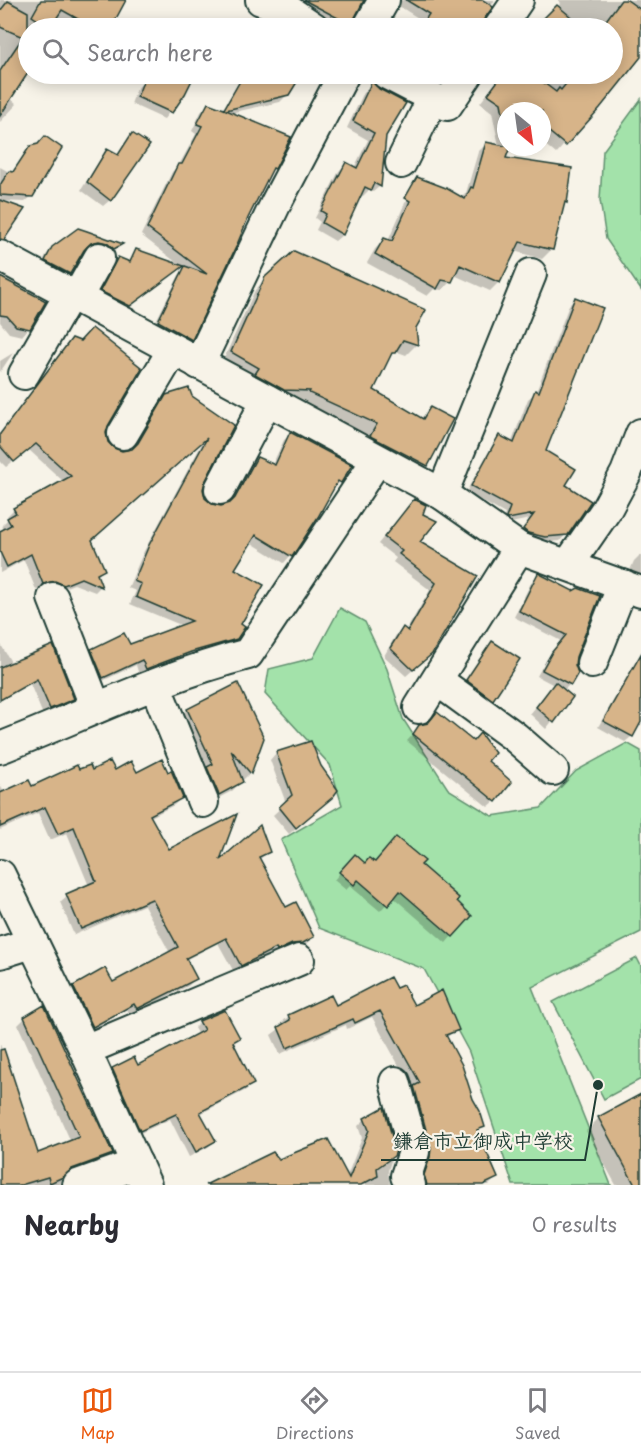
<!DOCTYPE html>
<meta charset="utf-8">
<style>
body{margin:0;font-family:"Playpen Sans","Klee One",sans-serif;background:#f2f2f3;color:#2b2b33}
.compass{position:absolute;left:497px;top:102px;width:54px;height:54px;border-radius:50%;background:#fff;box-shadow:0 3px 15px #0003;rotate:151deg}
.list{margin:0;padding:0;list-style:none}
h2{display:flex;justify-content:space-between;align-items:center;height:78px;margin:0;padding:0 24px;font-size:26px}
h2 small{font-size:20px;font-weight:400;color:#7c7c81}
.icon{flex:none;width:33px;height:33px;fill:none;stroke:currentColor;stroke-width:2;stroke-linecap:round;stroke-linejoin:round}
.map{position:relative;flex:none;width:641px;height:1185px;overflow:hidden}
.search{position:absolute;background:#fff;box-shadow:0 3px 15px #0003;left:18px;right:18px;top:18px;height:66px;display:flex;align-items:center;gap:15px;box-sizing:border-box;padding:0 21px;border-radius:33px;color:#7c7c81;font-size:22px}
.sheet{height:186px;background:#fff}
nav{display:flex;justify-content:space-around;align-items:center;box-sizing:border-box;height:84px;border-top:2px solid #e1e1e2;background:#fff;font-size:16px;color:#7c7c81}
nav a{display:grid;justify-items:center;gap:3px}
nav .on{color:#ea580c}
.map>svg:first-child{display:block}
</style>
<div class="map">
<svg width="641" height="1185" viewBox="0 0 641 1185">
<rect width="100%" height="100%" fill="#f7f3e8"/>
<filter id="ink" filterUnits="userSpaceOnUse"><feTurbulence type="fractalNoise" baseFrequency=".0167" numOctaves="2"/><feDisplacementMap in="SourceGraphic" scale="12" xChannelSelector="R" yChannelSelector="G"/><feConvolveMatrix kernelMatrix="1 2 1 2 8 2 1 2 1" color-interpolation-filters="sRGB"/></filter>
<g filter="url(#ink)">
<!-- green -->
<g fill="#a3e2aa" stroke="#61906f" stroke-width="1.5">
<path d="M641 99V290L606 239 600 200 603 151Z"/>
<path d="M340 608 365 622 387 669 403 719 448 789 492 816 541 808 576 771 627 743 641 751V932L532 987 611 1185H513L469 1052 424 969 319 928 281 840 342 805 330 765 265 694 269 669 313 658Z"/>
<path d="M637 958 641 966V1079L604 1099 553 1002Z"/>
</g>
<!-- shadow -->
<g fill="#0003">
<path d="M0 0H123L109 28H77L56 17 48 28H28V71L10 98 17 104 0 122Z"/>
<path d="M305 0H364L346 28H338L331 25 329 28H323L316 11Z"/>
<path d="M393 0H495L483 18 481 28H419L423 21 394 3Z"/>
<path d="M558 0H641V39L633 65 556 154 542 142V111H506L504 160 566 202 563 205 551 250 542 259 514 251 499 282 490 291 454 275 451 281 442 290 434 289 427 296 367 263 375 249 384 240 388 241 405 203 415 190 461 198 466 193 478 152 487 143 499 146 492 112 480 103 503 74H612V28H527L534 22 540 24 561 3Z"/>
<path d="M151 74H193L184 93 164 119 131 104 137 88 147 80Z"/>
<path d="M244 74H305L297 79 288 94 280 102 230 113 273 168 269 172 190 339 184 345 152 329 179 275 185 269 182 267 122 312 95 298 111 266 118 259 128 262 137 251 181 266 141 235 172 172 179 165 196 134 192 131 201 112 208 105 222 110Z"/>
<path d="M407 74H444L434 88Z"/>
<path d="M370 87 380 186 373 192 369 190 363 196 360 195 342 235 335 241 316 230 320 222 315 218 339 171 346 164 354 168 368 140 347 128 363 94Z"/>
<path d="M133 135 110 200 103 206 81 190 101 158 108 151 117 156Z"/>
<path d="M31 148 32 196 25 202 1 201 3 239 0 242V167L11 173Z"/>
<path d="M78 230 120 245 106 255 92 247 82 249 68 273 62 280 40 268 46 255 53 248Z"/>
<path d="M0 277 28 329 22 336 9 333 0 322Z"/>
<path d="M266 279 414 328 416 345 406 355 395 351 387 359 372 390 420 419 430 409 451 419 426 465 416 476 361 446 368 435 300 404 301 401 273 399 222 363 255 290Z"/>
<path d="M575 299 544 452 564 486 566 534 560 541 538 543 517 536 530 519 501 525 505 514 466 492 493 444 499 437 511 444 528 399 536 392 569 305Z"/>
<path d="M13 353 0 372V361Z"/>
<path d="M167 396 191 397 232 425 201 489 204 498 212 506 221 508 229 505 250 465 257 459 272 465 284 440 291 434 340 482 333 488 290 556 284 563 250 542 233 570 239 624 236 638 229 645 139 675 136 665 96 684 86 657 92 650 129 646 183 626 130 604 136 591 128 588 143 553 204 440 91 540 104 570 96 577 101 586 95 592 74 584 56 591 48 587 36 590 24 560 0 573V533L4 530 2 525 9 518 7 516 14 509 63 481 28 449 6 467 0 461V434L107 425 104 433 106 443 113 450 122 453 132 450 160 403Z"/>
<path d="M414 500 418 543 476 576 423 661 406 676 384 656 396 635 403 629 406 631 430 590 393 562 396 558 378 544Z"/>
<path d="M640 555H641V583L628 575 634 561Z"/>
<path d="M538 575 573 592 574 656 570 684 563 691 571 697 546 729 530 714 554 685 537 676 546 660 561 641 514 617 532 581Z"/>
<path d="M0 643 12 664 72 698 66 705 43 715 30 684 0 701Z"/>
<path d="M492 643V699L486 706 460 687 485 650Z"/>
<path d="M641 652V719L631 737 625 742 598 727Z"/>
<path d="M238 685 263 738 250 773 232 791 209 803 178 719 187 710Z"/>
<path d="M420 727 486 762 495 801 488 807 407 741Z"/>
<path d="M276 753 319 766 324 803 289 834 273 815 286 803 270 760Z"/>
<path d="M78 771 136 774 181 798 174 805 149 818 168 851 217 865 268 852 259 860 286 909 313 937 306 944 294 950 270 957 269 954 234 972 218 943 185 960 195 979 188 986 130 1015 127 1009 86 1033 67 994 74 987 112 984 170 953 144 905 74 935 60 902 67 896 89 886 67 833 50 840 38 813 0 830V784L4 793 31 788Z"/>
<path d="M348 863 419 866 452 936 446 943 393 897 380 911 350 886 346 890 334 880Z"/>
<path d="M396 990 414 1007 457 1029 446 1038 483 1126 476 1133 496 1178 489 1185H418L412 1089 372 1017 347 1029 346 1025 280 1054 271 1035 283 1026 281 1023 289 1016 335 1007Z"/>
<path d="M25 1018 111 1154 104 1161 63 1176 60 1185H0V1044L38 1155 71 1142 18 1025Z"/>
<path d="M200 1022 238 1038 232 1044 252 1083 246 1090 200 1114 214 1141 208 1147 189 1157 170 1119 134 1136 107 1075 113 1069 137 1067 198 1035 194 1028Z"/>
<path d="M641 1096V1185H616L586 1131 599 1118Z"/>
<path d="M365 1119 394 1151 388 1171 390 1185H222L278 1161 347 1176 362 1138 358 1126Z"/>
</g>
<!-- building -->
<g fill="#d7b489" stroke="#1f3d34" stroke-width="1.5">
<path d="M41 0H126L111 28H94L62 10 50 28 32 16Z"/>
<path d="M304 0H364L351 25Z"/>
<path d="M406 0H483L493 7 484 19 482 28H420L429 14Z"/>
<path d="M621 0H627L641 10V57L600 108 566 146 542 126V111H525L521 107 520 111H506V130L501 103 488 94 503 74H532L556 92 559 88 561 90 574 74H612V28L601 27Z"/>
<path d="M8 1 28 12V73L0 116V71L23 37 0 27V11Z"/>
<path d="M557 5 584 28H534Z"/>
<path d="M153 74H195L185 94 172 113 137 97 144 79 151 77Z"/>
<path d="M244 74H302L289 95 226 110 291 137 275 169 273 168 248 218 236 247 192 340 158 321 185 266 207 274 147 228 178 164H182L202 126 197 124 208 103 224 109Z"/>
<path d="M372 81 379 89 406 103 386 136 381 187 374 183 371 190 365 187 343 235 322 223 326 214 321 211 346 162 357 168 374 133 353 121Z"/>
<path d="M132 133 150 145 111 201 87 182 107 149 118 155Z"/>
<path d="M45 136 62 148 33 197 0 195V185L9 171 13 172 30 146 38 144Z"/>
<path d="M486 142 510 147 506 158 572 168 567 203 565 202 553 250 520 242 500 283 460 265 452 282 442 280 437 289 375 254 384 238 392 241 410 201 405 198 417 177 446 188 465 199 471 187 473 188Z"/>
<path d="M0 200 25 209 4 240 0 239Z"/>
<path d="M78 228 87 231 123 244 114 249 107 243 99 241 91 243 84 250 70 274 45 261 52 247Z"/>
<path d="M136 249 184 266 130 306 100 291 118 257 130 262Z"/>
<path d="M294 251 426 310 416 328 418 345 403 340 395 353H392L374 390 423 419 430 407 453 419 428 466 370 436 377 424 309 393 310 391 284 390 255 374 259 368 231 352 265 277Z"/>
<path d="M0 277 46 301 30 329 16 326 7 316 0 315Z"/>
<path d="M575 297 603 308 546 451 576 469 566 485 591 501 568 535 545 537 528 533 523 529 534 514 508 519 506 518 510 507 471 486 499 435 514 443 535 390 539 392Z"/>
<path d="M92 328 142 368 108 426 106 433 108 442 114 448 122 451 132 449 138 443 166 395 189 388 192 396 234 425 205 482 203 489 205 498 212 504 221 506 230 503 235 498 257 457 275 465 290 432 352 465 341 483 338 481 318 517 292 557 256 535 235 569 264 585 241 624 245 627 237 639 191 652 146 669 142 660 103 678 91 649 124 633 130 644 192 621 136 597 141 584 134 581 149 545 207 438 92 540 105 570 97 574 102 587 81 578 64 585 55 581 43 584 31 554 7 567 0 552V531L11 525 7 518 16 513 13 508 71 476 36 444 14 462 0 446V434L72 338 80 341Z"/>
<path d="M414 499 426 505 423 514 437 521 420 542 478 576 432 654 413 670 390 648 403 627 408 631 436 583 399 554 402 551 384 537Z"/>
<path d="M538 573 573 591 578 588 600 596 576 657 575 665 578 673 571 685 542 670 552 652 566 635 519 611Z"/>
<path d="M492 641 520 659 493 700 466 680Z"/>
<path d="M53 645 74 699 50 709 37 679 0 700V667Z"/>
<path d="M641 654V722L633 737 603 721Z"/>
<path d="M555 682 573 697 554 723 536 707Z"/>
<path d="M238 683 264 738 251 774 231 750 243 782 219 795 207 767 213 764 187 709Z"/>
<path d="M437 712 473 741 480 733 495 753 488 761 512 782 496 802 413 734 419 725 428 723Z"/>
<path d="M311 741 321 766 338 790 333 797 296 828 279 807 292 795 276 752Z"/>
<path d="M162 759 168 772 171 770 183 798 150 815 169 849 237 814 220 860 260 825 270 852 259 857 286 907 296 902 314 937 303 943 292 944 277 951 276 948 241 966 226 938 186 958 197 979 137 1009 134 1004 93 1027 73 986 105 968 113 982 178 947 152 899 81 929 66 894 96 881 74 827 58 834 45 807 0 827V793L29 780 32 786 77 765 79 769 90 765 92 770 110 761 115 770 131 761 137 772Z"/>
<path d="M396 837 425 861 421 865 459 898 457 901 472 916 453 937 400 891 388 906 358 880 354 885 339 872 355 854 365 863 369 858 375 862Z"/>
<path d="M390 977 396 988 403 985 414 1005 442 990 459 1030 446 1035 462 1065 473 1099 480 1111 485 1127 477 1130 498 1178 483 1185H427L424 1175 430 1157 431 1148 414 1086 420 1083 380 1011 355 1023 353 1019 287 1048 278 1027 290 1020 288 1015 331 995 336 1005Z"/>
<path d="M44 1005 113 1154 72 1169 63 1177 50 1183 48 1177 21 1185H0V1050L4 1049 38 1153 79 1137 24 1017Z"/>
<path d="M225 1010 240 1038 233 1042 254 1084 200 1112 216 1141 196 1152 176 1114 140 1131 112 1068 134 1057 138 1065 204 1030 199 1021Z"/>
<path d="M641 1094V1185H635L598 1117Z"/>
<path d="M384 1107 396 1151 394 1156 377 1168 378 1176 361 1185H205L273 1152 279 1159 328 1139 349 1178 369 1130 364 1118Z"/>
</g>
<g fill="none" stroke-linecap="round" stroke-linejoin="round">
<!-- minor casing -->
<g stroke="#1f3d34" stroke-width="34">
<g id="minor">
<path d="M261 0 286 9 314 28"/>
<path d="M368 28 384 0"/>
<path d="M499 28 518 0"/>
<path d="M387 74 447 105 468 74"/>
<path d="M401 163 433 98"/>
<path d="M0 256 442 494 519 548 641 592"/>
<path d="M77 297 99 258"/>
<path d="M199 364 276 203 344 74"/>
<path d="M24 374 70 294"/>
<path d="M123 434 173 350"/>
<path d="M220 489 267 400"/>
<path d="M442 494 531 274"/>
<path d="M568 565 606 510 626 473 641 434"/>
<path d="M53 598 96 708"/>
<path d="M592 663 623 585"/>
<path d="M437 680 515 737 553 770"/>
<path d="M155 685 203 802"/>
<path d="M419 708 519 548"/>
<path d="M0 748C82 716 162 676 248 654L377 460"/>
<path d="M0 875 85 1050 146 1185"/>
<path d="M0 953 32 943"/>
<path d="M85 1050 299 960"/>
<path d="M395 1082 414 1152 406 1176 410 1185"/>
<path d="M78 1185 137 1164"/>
</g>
</g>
<!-- minor -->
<use href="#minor" stroke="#f7f3e8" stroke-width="30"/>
</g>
</g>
<!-- callouts -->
<path fill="none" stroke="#1f3d34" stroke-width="2" d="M598 1085L585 1160H381"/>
<circle fill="#1f3d34" stroke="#f7f3e8" stroke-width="2" cx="598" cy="1085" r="6"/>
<g font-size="20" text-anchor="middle" font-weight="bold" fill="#1f3d34" stroke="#f7f3e8" stroke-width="4.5" stroke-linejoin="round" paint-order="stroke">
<text x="483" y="1148">鎌倉市立御成中学校</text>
</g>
</svg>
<svg class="compass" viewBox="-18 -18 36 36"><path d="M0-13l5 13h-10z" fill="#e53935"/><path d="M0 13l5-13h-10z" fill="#7c7c81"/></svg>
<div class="search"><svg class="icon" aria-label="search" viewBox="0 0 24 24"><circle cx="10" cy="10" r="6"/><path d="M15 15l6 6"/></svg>Search here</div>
</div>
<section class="sheet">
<h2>Nearby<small>0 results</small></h2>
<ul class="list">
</ul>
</section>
<nav>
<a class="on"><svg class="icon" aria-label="map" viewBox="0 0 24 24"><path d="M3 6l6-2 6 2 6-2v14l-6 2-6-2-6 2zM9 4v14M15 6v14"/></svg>Map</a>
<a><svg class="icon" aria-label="directions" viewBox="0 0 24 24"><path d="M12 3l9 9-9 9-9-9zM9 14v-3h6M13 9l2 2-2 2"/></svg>Directions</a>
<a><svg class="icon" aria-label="saved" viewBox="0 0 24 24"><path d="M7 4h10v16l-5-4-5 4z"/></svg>Saved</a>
</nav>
